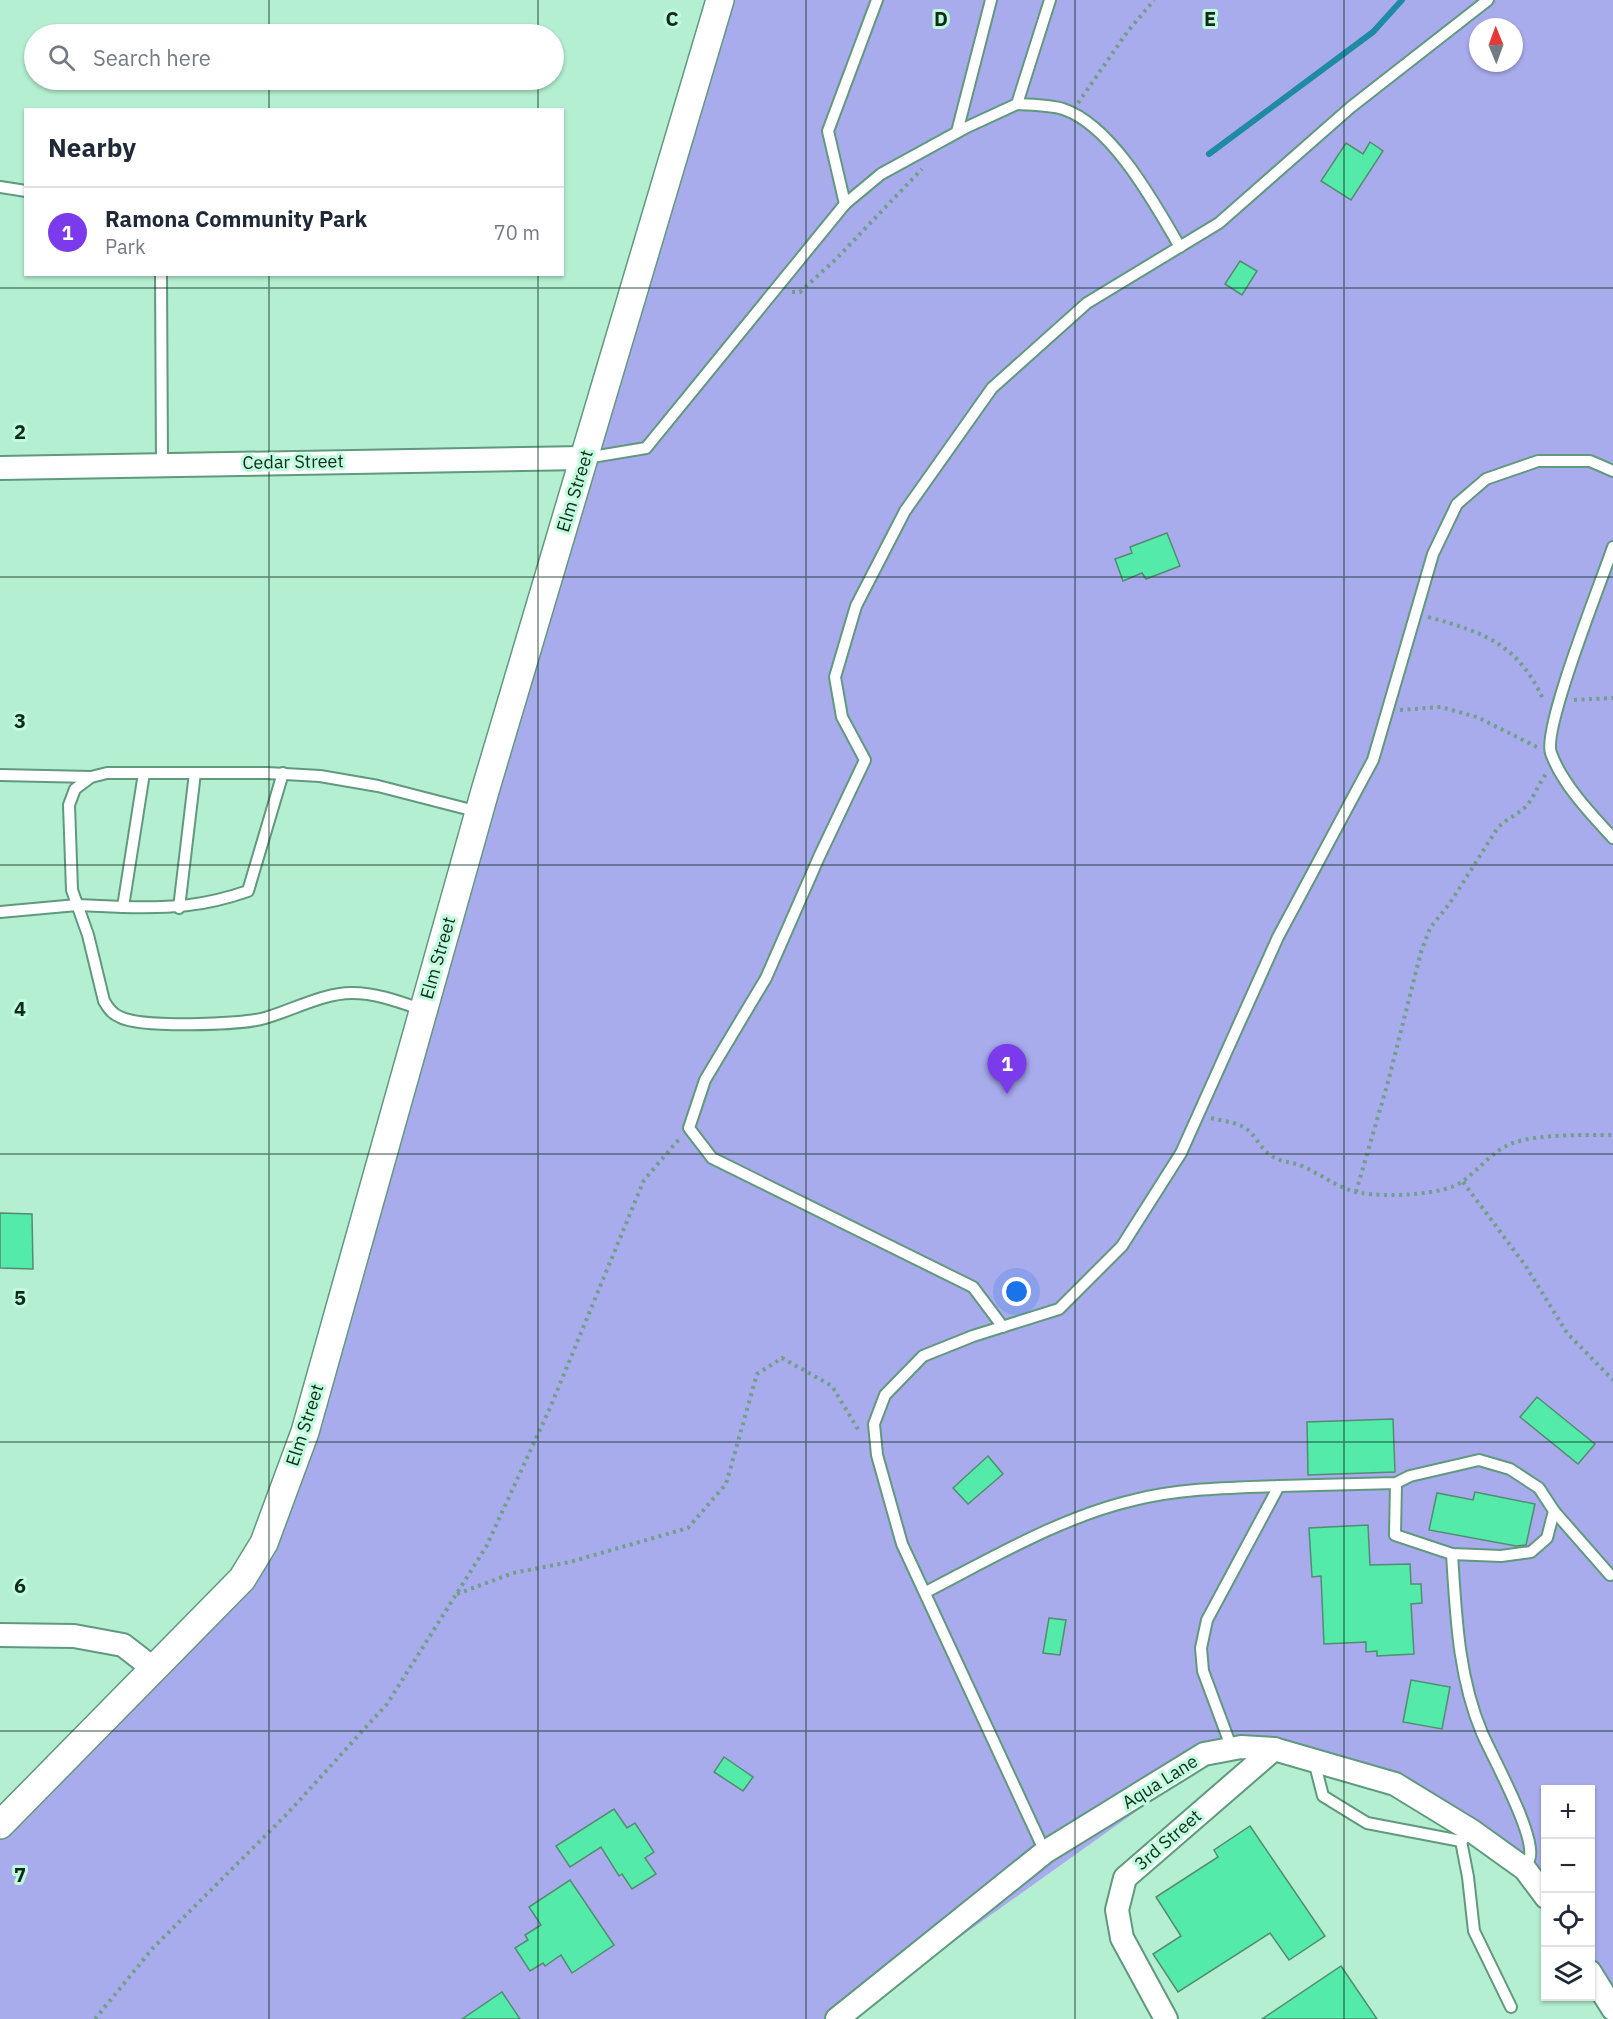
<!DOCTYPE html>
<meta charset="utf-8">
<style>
body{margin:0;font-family:"IBM Plex Sans",sans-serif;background:#f6f6f7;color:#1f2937}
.controls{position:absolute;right:18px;bottom:18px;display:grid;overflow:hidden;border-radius:0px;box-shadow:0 2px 4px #0004}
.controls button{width:54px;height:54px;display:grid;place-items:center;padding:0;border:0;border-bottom:2px solid #e0e1e3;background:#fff;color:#1f2937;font:30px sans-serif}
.compass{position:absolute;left:1469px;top:18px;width:54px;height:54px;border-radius:50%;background:#fff;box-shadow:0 2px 4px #0004;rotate:359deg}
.you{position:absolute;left:1017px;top:1292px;width:21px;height:21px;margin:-15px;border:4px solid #fff;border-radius:50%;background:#1a73e8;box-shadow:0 0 0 9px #1a73e833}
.badge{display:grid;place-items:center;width:39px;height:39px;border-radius:50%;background:#7c3aed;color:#fff;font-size:20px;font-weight:700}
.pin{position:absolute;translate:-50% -50px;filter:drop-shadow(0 2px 3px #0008)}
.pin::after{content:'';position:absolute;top:32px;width:21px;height:18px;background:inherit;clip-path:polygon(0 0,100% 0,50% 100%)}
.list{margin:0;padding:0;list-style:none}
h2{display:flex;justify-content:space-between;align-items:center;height:78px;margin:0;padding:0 24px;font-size:26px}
h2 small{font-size:20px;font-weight:400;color:#747a83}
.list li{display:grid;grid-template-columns:39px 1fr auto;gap:18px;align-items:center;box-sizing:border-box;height:90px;padding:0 24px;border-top:2px solid #e0e1e3}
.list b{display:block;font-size:22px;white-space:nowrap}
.list p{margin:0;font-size:20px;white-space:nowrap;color:#747a83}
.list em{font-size:20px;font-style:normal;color:#747a83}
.icon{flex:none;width:33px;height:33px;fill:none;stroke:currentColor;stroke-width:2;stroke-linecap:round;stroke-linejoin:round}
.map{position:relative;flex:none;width:1613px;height:2019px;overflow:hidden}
.search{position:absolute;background:#fff;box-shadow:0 2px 4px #0004;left:24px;top:24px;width:540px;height:66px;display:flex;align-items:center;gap:15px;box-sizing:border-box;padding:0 21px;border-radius:33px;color:#747a83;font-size:22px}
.panel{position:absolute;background:#fff;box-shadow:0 2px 4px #0004;left:24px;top:108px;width:540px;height:168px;border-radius:0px}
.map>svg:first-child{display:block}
</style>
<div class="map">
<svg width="1613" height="2019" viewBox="0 0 1613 2019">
<rect width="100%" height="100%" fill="#b3efd0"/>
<!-- green -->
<path fill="#a8aced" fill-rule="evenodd" d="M719 0H1613V2003L1591 1968 1590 1790H1546L1545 1897 1417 1795 1265 1748 1201 1765 845 2019H0V1828L265 1543ZM1478 27H1514V63H1478Z"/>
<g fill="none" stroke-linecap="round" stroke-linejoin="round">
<!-- stream -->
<path stroke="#1e8ba2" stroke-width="6" d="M1209 154 1373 32 1402 0"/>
</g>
<!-- building -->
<g fill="#53eaaa" stroke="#538c70" stroke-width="1.5">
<path d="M1370 142 1383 151 1351 200 1321 181 1346 143 1363 154Z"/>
<path d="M1240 261 1257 271 1242 295 1225 284Z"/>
<path d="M1167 533 1180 566 1146 579 1142 573 1123 581 1115 559 1132 553 1130 547Z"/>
<path d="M0 1213 32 1214 33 1269 0 1268Z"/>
<path d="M1537 1397 1595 1444 1578 1464 1520 1417Z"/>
<path d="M1393 1419 1395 1472 1308 1475 1307 1422Z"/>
<path d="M988 1456 1003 1474 968 1504 953 1488Z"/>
<path d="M1475 1492 1535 1504 1526 1545 1516 1546 1429 1530 1437 1493 1473 1500Z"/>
<path d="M1368 1525 1370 1565 1410 1564 1411 1584H1421L1422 1603 1411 1604 1414 1654 1377 1656V1651L1366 1652V1642L1324 1644 1321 1576 1312 1577 1309 1528Z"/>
<path d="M1049 1618 1066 1620 1060 1655 1043 1653Z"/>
<path d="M1411 1680 1450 1687 1442 1729 1403 1722Z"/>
<path d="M724 1757 753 1777 743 1791 714 1772Z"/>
<path d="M614 1809 627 1828 635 1823 654 1852 645 1858 656 1874 632 1889 622 1874 619 1876 601 1847 570 1867 556 1846Z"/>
<path d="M1250 1826 1325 1936 1289 1960 1270 1933 1178 1992 1153 1954 1181 1936 1156 1897 1218 1857 1214 1850Z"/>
<path d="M570 1880 614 1945 572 1973 561 1955 545 1966 543 1963 530 1971 515 1948 528 1940 525 1935 541 1925 529 1907Z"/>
<path d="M1341 1966 1377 2019H1262Z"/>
<path d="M502 1992 520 2019H462Z"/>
</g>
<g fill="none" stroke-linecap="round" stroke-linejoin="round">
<!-- service casing -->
<g stroke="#60997d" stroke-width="14">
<g id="service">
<path d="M1017 104C1032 105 1050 105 1063 109 1112 125 1155 204 1180 247"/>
<path d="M957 132 991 0"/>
<path d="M0 187 26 191"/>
<path d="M845 204 828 131 877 0"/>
<path d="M161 274 162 465"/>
<path d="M586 458 646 448 845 204 881 174 965 128 1017 104 1050 0"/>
<path d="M1613 547C1602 580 1542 729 1551 753 1562 784 1591 814 1613 838"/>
<path d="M0 775 91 777"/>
<path d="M123 907C171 908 202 907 248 891L283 773"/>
<path d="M179 908 195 773"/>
<path d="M0 912 77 905 123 907 144 773"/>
<path d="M423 1010C400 1002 377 993 352 993 323 993 293 1010 265 1018 241 1025 141 1028 120 1017 112 1014 108 1008 104 1001L88 935 72 890 69 805 75 789 91 777 107 773H267L320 776 378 786 479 812"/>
<path d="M1003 1327 973 1287 712 1158 689 1128 705 1080 766 978 819 857 865 760 842 717 835 677 856 606 905 511 992 388 1087 303 1219 223 1351 107 1488 0"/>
<path d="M1554 1511 1610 1575"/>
<path d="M1452 1554C1456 1615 1458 1676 1482 1733 1493 1758 1534 1832 1530 1856 1530 1860 1526 1865 1525 1869"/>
<path d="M926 1592C992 1558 1061 1517 1134 1500 1182 1488 1230 1488 1279 1486"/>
<path d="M1232 1749 1203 1671 1201 1648 1207 1620 1279 1486 1396 1483 1395 1535 1452 1554 1501 1556 1531 1552 1547 1538 1554 1511 1539 1488 1510 1469 1479 1460 1410 1476 1396 1483"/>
<path d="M1314 1761 1323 1796 1367 1823 1461 1841 1472 1831"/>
<path d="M1461 1841 1468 1877 1474 1931 1511 2007"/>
<path d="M1045 1852 902 1544 877 1455 874 1424 885 1395 923 1356 973 1336 1059 1309 1122 1246 1181 1153 1278 937 1373 760 1433 554 1457 504 1486 479 1538 461H1590L1613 471"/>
</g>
</g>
<!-- minor casing -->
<g stroke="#60997d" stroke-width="26">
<g id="minor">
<path d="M0 468 585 458"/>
<path d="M0 1635 74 1636 123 1645 154 1669"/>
<path d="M1590 1972 1613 2009"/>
<path d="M837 2019 1045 1852 1204 1754 1241 1747 1274 1749 1395 1784 1472 1831 1525 1869 1546 1897"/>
<path d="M1166 2019 1122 1938 1117 1910 1125 1878 1274 1749"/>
</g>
</g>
<!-- tertiary casing -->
<g stroke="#60997d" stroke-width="30">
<path id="tertiary" d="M0 1825 242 1579 264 1543 305 1432 485 791 720 0"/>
</g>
<!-- path -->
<g stroke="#729f88" stroke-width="4" stroke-dasharray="3 4.5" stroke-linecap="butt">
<path d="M1078 103 1128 31 1154 0"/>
<path d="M792 292H800L835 260 922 169"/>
<path d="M1428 617C1486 633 1518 644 1544 701"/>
<path d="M1574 700 1613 698"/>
<path d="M1400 710 1441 707 1477 717 1537 747"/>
<path d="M1211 1118C1226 1122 1242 1122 1252 1134 1258 1141 1263 1150 1270 1155 1281 1163 1292 1161 1304 1167 1324 1176 1339 1189 1361 1193 1385 1197 1443 1196 1463 1181 1480 1169 1493 1150 1513 1143 1537 1134 1587 1135 1613 1135"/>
<path d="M1463 1182 1525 1265 1567 1333 1613 1380"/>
<path d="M1356 1192 1388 1082 1421 952 1430 928 1450 903 1497 829C1506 818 1519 815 1528 804 1535 795 1539 783 1546 774"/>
<path d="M457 1594 513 1573 570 1562 688 1528 726 1484 757 1374 782 1358 832 1386 859 1431"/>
<path d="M95 2019 153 1948 286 1815 387 1704 486 1547 550 1408 644 1180 680 1138"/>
</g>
<!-- service -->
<use href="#service" stroke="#fff" stroke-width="10"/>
<!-- minor -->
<use href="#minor" stroke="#fff" stroke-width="22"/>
<!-- tertiary -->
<use href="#tertiary" stroke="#fff" stroke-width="27"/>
</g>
<!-- grid -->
<path fill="none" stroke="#122a1e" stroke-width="1.5" stroke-opacity="0.55" d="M269 0V34M538 0V34M806 0V2019M1075 0V2019M1344 0V2019M269 80V110M538 80V110M269 274V2019M538 274V2019M0 288H1613M0 577H1613M0 865H1613M0 1154H1613M0 1442H1613M0 1731H1613"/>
<g text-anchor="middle" stroke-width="6" stroke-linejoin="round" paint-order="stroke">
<!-- street labels -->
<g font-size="18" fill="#122a1e" stroke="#c0fddd">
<text transform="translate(293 462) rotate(-1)" y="6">Cedar Street</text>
<text transform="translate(575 491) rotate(-73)" y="6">Elm Street</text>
<text transform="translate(438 958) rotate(-74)" y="6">Elm Street</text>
<text transform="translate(305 1425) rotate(-72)" y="6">Elm Street</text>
<text transform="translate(1160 1782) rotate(-32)" y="6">Aqua Lane</text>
<text transform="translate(1168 1840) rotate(-41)" y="6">3rd Street</text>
</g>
</g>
<g font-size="20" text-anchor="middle" font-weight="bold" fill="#122a1e" stroke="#c0fddd" stroke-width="6" stroke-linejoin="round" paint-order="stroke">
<text x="672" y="26">C</text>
<text x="941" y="26">D</text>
<text x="1210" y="26">E</text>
<text x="20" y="439">2</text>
<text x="20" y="728">3</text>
<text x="20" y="1016">4</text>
<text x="20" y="1305">5</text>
<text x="20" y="1593">6</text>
<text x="20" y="1882">7</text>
</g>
</svg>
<div class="controls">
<button>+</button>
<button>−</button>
<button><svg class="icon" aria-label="locate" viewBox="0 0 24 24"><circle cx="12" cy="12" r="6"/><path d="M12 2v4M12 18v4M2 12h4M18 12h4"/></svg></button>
<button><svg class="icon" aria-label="layers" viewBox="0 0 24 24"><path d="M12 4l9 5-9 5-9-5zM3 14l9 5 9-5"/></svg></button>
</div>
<svg class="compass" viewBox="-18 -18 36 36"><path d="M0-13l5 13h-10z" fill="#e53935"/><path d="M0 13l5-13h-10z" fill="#747a83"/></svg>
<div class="you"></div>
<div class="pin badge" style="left:1007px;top:1094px">1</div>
<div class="search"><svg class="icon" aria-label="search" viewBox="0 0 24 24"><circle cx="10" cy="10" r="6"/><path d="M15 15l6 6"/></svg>Search here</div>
<section class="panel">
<h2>Nearby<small></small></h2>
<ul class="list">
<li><span class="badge">1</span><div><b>Ramona Community Park</b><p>Park</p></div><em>70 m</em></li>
</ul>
</section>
</div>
